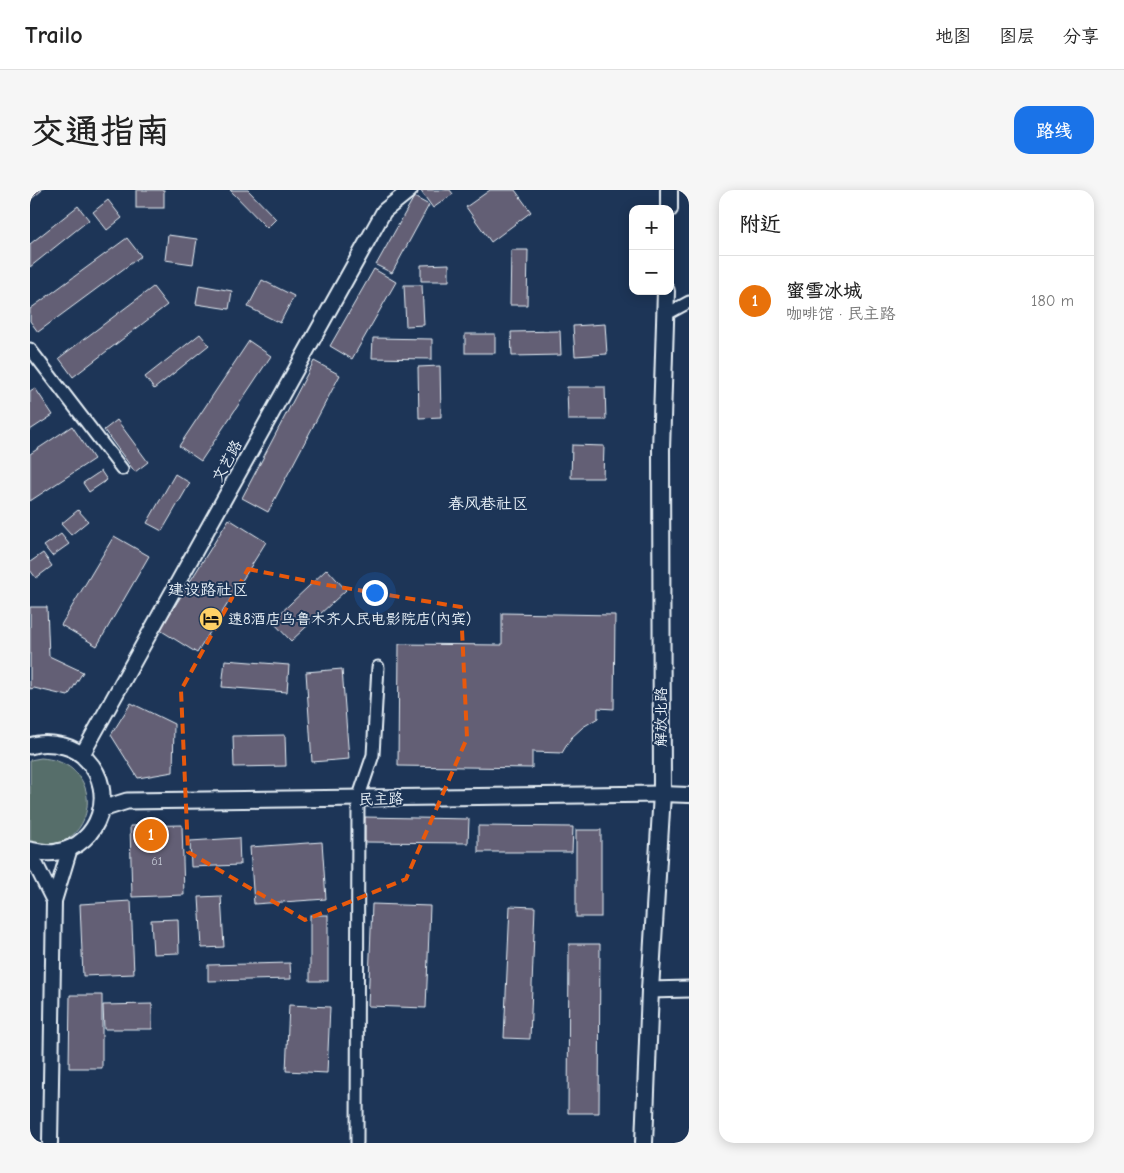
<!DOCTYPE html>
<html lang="zh">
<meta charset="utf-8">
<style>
body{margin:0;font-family:"Comic Neue","LXGW WenKai TC",sans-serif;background:#f6f6f6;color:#222}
.controls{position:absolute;right:15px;top:15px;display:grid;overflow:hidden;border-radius:10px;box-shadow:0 2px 12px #0003}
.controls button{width:45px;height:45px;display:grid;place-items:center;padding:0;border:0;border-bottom:1px solid #e0e0e0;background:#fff;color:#222;font:25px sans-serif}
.you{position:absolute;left:344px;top:402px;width:18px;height:18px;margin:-12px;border:4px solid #fff;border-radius:50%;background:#1a73e8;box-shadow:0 0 0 8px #1a73e833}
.badge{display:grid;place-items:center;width:32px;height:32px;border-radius:50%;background:#1a73e8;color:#fff;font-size:16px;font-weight:700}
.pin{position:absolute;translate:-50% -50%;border:2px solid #fff;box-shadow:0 1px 5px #0006}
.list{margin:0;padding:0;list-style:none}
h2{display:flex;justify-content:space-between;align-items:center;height:65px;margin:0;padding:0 20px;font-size:21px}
h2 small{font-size:16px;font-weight:400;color:#767676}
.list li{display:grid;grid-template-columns:32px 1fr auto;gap:15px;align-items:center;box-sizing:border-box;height:90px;padding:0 20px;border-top:1px solid #e0e0e0}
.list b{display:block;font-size:19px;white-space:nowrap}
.list p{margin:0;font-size:16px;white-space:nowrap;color:#767676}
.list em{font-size:16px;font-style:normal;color:#767676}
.map{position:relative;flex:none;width:659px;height:953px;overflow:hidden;border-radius:15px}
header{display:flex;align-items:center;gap:30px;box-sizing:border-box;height:70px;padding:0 25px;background:#fff;border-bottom:1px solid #e0e0e0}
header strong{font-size:24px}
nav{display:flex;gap:28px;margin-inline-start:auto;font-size:18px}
.intro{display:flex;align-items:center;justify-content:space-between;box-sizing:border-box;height:120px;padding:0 30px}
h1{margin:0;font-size:35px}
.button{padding:12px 22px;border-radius:15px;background:#1a73e8;color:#fff;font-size:18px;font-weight:700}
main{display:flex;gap:30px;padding:0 30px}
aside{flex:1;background:#fff;border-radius:15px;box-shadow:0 2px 12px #0003}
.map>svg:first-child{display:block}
</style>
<header>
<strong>Trailo</strong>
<nav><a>地图</a><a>图层</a><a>分享</a></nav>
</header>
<div class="intro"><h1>交通指南</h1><a class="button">路线</a></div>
<main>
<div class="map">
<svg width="659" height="953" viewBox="0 0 659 953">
<rect width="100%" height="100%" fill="#1d3557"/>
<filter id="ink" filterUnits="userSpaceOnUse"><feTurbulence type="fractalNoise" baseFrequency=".02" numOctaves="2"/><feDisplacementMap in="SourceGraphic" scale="10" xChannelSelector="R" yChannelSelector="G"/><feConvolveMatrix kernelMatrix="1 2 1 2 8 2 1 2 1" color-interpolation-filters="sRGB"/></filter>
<g filter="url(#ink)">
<!-- green -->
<path fill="#576e6b" stroke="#a0b0b2" d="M11 568C78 573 66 656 15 655 10 655 5 654 0 653V570Z"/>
<!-- building -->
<g fill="#635e74" stroke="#e8f1f8">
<path d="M0 0H12L0 10Z"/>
<rect x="106" y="0" width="28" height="18"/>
<path d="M200 0H218L246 29 237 38Z"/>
<path d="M390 0H420L423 4 403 18Z"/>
<path d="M460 0H485L501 22 461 52 436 17Z"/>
<path d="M384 7 399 15 362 83 346 75Z"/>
<path d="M78 10 92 28 77 40 63 22Z"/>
<path d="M48 16 59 30 0 77V54Z"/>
<path d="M138 45 167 49 163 74 135 70Z"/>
<path d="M97 48 111 66 8 142 0 131V119Z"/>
<path d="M481 60H498L497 115H480Z"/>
<path d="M419 74V91H391V75Z"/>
<path d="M344 79 366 92 322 169 300 156Z"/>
<path d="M232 90 264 106 250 133 218 117Z"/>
<path d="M169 95 202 101 199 119 166 114Z"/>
<path d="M374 95H392L394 135 376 136Z"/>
<path d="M123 97 137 115 43 187 29 168Z"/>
<path d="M575 134 577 164 545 166 543 136Z"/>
<path d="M530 141 531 165 482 166 481 142Z"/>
<path d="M170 144 179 155 124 199 115 187Z"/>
<rect x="435" y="144" width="30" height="19"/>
<path d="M343 148 402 149V169L342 168Z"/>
<path d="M219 151 241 166 171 271 149 256Z"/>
<path d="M284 171 310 185 238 322 212 308Z"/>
<path d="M410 176 411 227 389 228 388 177Z"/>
<path d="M537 197H575L576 230H538Z"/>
<path d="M5 198 23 225 0 240V201Z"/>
<path d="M87 230 118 272 105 282 74 240Z"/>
<path d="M42 236 64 269 0 311V264Z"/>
<path d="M542 255 574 256 573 288H541Z"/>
<path d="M71 281 77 290 59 302 53 293Z"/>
<path d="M145 284 160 293 132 341 117 333Z"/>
<path d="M48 320 58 331 41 345 31 334Z"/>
<path d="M199 329 236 352 167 463 130 440Z"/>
<path d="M31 344 39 354 22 366 14 356Z"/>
<path d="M84 346 119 366 67 456 31 435Z"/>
<path d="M13 363 22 376 6 388 0 380V372Z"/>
<path d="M297 379 316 400 261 451 242 431Z"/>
<path d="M0 417H17L19 466 53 482 38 506 4 498 0 499Z"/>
<path d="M472 423 585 425 584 519 568 518V528L553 537 541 548 532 563 502 562V578L368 576 369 454 472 455Z"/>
<path d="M195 470 259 475 257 502 192 497Z"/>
<path d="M312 479 319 569 282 572 276 482Z"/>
<path d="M101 513 144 534 143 582 108 588 81 545Z"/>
<path d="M255 545 256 576 204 577 203 546Z"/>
<path d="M335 627 439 629 438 653 335 652Z"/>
<path d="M152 635 154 705 102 707 100 636Z"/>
<path d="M448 636 543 637 542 662H448Z"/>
<rect x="546" y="640" width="25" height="87"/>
<path d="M209 648 210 675 161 677 160 651Z"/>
<path d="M292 652 296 709 224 714 220 657Z"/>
<path d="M191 706 194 757 172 758 169 707Z"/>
<path d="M101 711 104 784 53 786 50 714Z"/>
<path d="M342 714 400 716 396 818 338 816Z"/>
<path d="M480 716 505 717 500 849 474 848Z"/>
<rect x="280" y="725" width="18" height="66"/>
<path d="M148 729 149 763 123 764 121 730Z"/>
<path d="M539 754H570L569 923H538Z"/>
<path d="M260 773 261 789 178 791V775Z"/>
<path d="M40 805H72V878H39Z"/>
<path d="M122 814V839H74L73 815Z"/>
<path d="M259 815 300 817 297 883 256 881Z"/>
</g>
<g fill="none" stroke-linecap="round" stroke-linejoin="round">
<!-- minor casing -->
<g stroke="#e8f1f8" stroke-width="15">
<g id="minor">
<path d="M635 125 659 112"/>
<path d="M0 159 92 279"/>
<path d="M327 953 328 609 343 565 348 477"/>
</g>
</g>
<!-- tertiary casing -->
<g stroke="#e8f1f8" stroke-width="18">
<g id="tertiary">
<path d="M52 565 354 21 380 0"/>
<path d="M632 604 659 605"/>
<path d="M0 663 24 711"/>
<path d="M20 953 24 711 40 658"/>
</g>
</g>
<!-- secondary casing -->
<g stroke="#e8f1f8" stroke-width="19">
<g id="secondary">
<path d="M0 556C11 552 22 553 34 556 42 558 51 563 57 570 87 601 70 655 27 662 18 664 9 662 0 660"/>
<path d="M72 619 97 611 632 604"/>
<path d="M620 800 659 799"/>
</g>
</g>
<!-- primary casing -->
<g stroke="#e8f1f8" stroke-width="20">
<g id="primary">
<path d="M639 19V0"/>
<path d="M614 953 620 800 632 604 631 260 636 101"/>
</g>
</g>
<!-- minor -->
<use href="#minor" stroke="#1d3557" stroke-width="11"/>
<!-- tertiary -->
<use href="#tertiary" stroke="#1d3557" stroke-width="14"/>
<!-- secondary -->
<use href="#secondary" stroke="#1d3557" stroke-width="15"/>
<!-- primary -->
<use href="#primary" stroke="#1d3557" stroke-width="16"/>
</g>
</g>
<!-- marked area -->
<path fill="none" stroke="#e8590c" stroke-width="4" stroke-dasharray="10 6" stroke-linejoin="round" d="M218 379 297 395 431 417 437 548 376 689 275 730 158 662 151 500Z"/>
<!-- icons -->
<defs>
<g id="hotel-disc" transform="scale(1.25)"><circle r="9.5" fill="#ffd166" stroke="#1d3557"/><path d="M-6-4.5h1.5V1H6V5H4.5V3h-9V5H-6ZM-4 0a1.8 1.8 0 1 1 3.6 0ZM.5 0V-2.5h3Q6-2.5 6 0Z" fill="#111"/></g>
</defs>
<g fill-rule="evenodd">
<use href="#hotel-disc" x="181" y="429"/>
</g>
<g text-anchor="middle" stroke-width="4" stroke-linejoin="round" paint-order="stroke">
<!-- number labels -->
<g font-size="12" fill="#c7ccd7">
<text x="127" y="675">61</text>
</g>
<!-- street labels -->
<g font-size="15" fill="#e8f1f8" stroke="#1d3557">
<text transform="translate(197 271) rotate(-61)" y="5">文艺路</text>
<text transform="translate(631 527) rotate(-90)" y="5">解放北路</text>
<text transform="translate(351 609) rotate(-1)" y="5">民主路</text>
</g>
<!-- poi labels -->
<g font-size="15" fill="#e8f1f8" stroke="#1d3557" text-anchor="start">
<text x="198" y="434">速8酒店乌鲁木齐人民电影院店(内宾)</text>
</g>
<!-- neighbourhood labels -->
<g font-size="16" fill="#e8f1f8" stroke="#1d3557">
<text x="458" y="319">春风巷社区</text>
<text x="178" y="405">建设路社区</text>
</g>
</g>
</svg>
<div class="controls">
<button>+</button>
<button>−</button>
</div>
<div class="you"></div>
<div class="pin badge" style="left:121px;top:645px;background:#e8710a">1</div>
</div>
<aside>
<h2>附近<small></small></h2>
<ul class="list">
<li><span class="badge" style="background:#e8710a">1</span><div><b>蜜雪冰城</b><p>咖啡馆 · 民主路</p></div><em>180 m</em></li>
</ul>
</aside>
</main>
